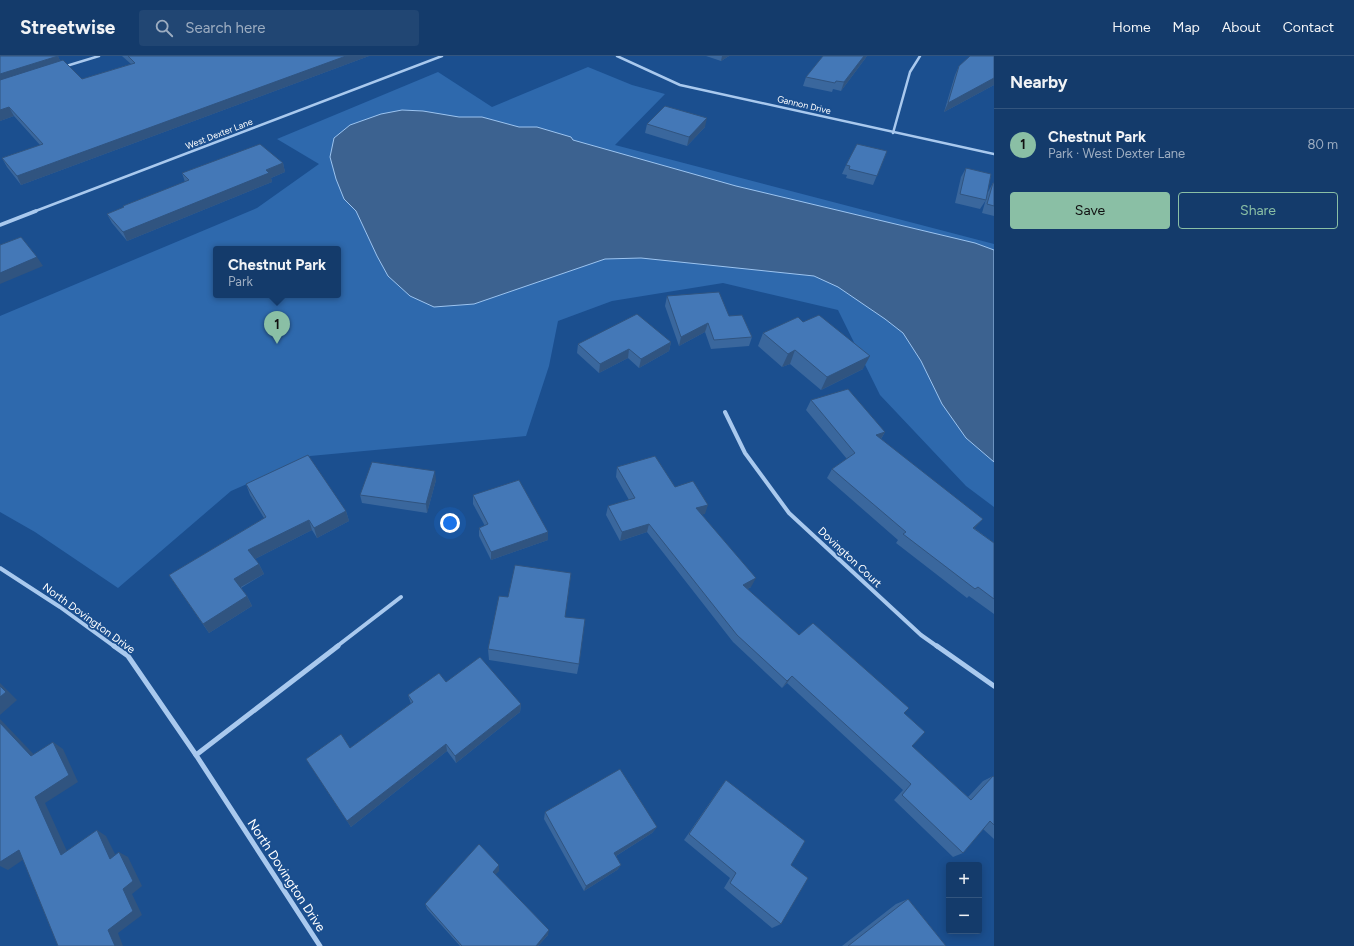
<!DOCTYPE html>
<meta charset="utf-8">
<style>
body{margin:0;font-family:Figtree,sans-serif;background:#214673;color:#f1f3f6}
.controls{position:absolute;right:12px;bottom:12px;display:grid;overflow:hidden;border-radius:4px;box-shadow:0 2px 10px #0003}
.controls button{width:36px;height:36px;display:grid;place-items:center;padding:0;border:0;border-bottom:1px solid #33557e;background:#143b6b;color:#f1f3f6;font:20px sans-serif}
.you{position:absolute;left:450px;top:467px;width:14px;height:14px;margin:-10px;border:3px solid #fff;border-radius:50%;background:#1a73e8;box-shadow:0 0 0 6px #1a73e833}
.badge{display:grid;place-items:center;width:26px;height:26px;border-radius:50%;background:#8abfa5;color:#111;font-size:13px;font-weight:700}
.pin{position:absolute;translate:-50% -33px;filter:drop-shadow(0 1px 2px #0008)}
.pin::after{content:'';position:absolute;top:21px;width:14px;height:12px;background:inherit;clip-path:polygon(0 0,100% 0,50% 100%)}
.popup{position:absolute;left:213px;top:190px;width:128px;height:52px;box-sizing:border-box;display:grid;place-content:center;border-radius:4px;background:#143b6b;filter:drop-shadow(0 1px 3px #0005);font-size:13px;white-space:nowrap;color:#9dadc1}
.popup b{font-size:15px;color:#f1f3f6}
.popup::after{content:'';position:absolute;left:50%;top:100%;margin-left:-8px;border:8px solid transparent;border-top-color:#143b6b}
.list{margin:0;padding:0;list-style:none}
h2{display:flex;justify-content:space-between;align-items:center;height:52px;margin:0;padding:0 16px;font-size:17px}
h2 small{font-size:13px;font-weight:400;color:#9dadc1}
.list li{display:grid;grid-template-columns:26px 1fr auto;gap:12px;align-items:center;box-sizing:border-box;height:72px;padding:0 16px;border-top:1px solid #33557e}
.list b{display:block;font-size:15px;white-space:nowrap}
.list p{margin:0;font-size:13px;white-space:nowrap;color:#9dadc1}
.list em{font-size:13px;font-style:normal;color:#9dadc1}
.actions{display:flex;gap:8px;padding:12px 16px}
.actions a{flex:1;padding:9px 0;border:1px solid #8abfa5;border-radius:4px;text-align:center;font-size:14px;color:#8abfa5}
.actions .main{background:#8abfa5;color:#111}
.icon{flex:none;width:22px;height:22px;fill:none;stroke:currentColor;stroke-width:2;stroke-linecap:round;stroke-linejoin:round}
.map{position:relative;flex:none;width:994px;height:890px;overflow:hidden}
header{display:flex;align-items:center;gap:24px;box-sizing:border-box;height:56px;padding:0 20px;background:#143b6b;border-bottom:1px solid #33557e}
header strong{font-size:19px}
nav{display:flex;gap:22px;margin-inline-start:auto;font-size:14px}
.search{width:280px;height:36px;background:#214673;display:flex;align-items:center;gap:10px;box-sizing:border-box;padding:0 14px;border-radius:4px;color:#9dadc1;font-size:15px}
main{display:flex}
aside{flex:1;background:#143b6b}
.map>svg:first-child{display:block}
</style>
<header>
<strong>Streetwise</strong>
<div class="search"><svg class="icon" aria-label="search" viewBox="0 0 24 24"><circle cx="10" cy="10" r="6"/><path d="M15 15l6 6"/></svg>Search here</div>
<nav><a>Home</a><a>Map</a><a>About</a><a>Contact</a></nav>
</header>
<main>
<div class="map">
<svg width="994" height="890" viewBox="0 0 994 890">
<rect width="100%" height="100%" fill="#1b4f8f"/>
<!-- green -->
<path fill="#2e69ad" fill-rule="evenodd" d="M588 11 632 29 665 38 615 89 994 188V451L966 430 880 339 838 254 723 227 612 245 558 265 549 310 526 380 310 400 231 435 118 532 35 476 0 456V260L257 152 319 108 277 83 438 16 492 51ZM216 193H338V239H216Z"/>
<!-- water -->
<path fill="#3c6290" stroke="#9cc4f0" d="M402 54 423 55 459 61H482L519 71H537L571 81 573 84 736 130 975 187 994 194V406L966 382 942 348 921 305 903 277 885 263 838 231 814 220 641 202 605 203 474 248 434 251 410 240 388 220 377 200 356 155 344 143 336 123 330 101 334 82 350 69 381 58Z"/>
<g fill="none" stroke-linecap="round" stroke-linejoin="round">
<!-- street-far3 -->
<g stroke="#a9c9ee" stroke-width="2.5">
<path d="M617 0 680 29 994 98"/>
<path d="M63 11 99 0"/>
<path d="M893 77 910 16 920 0"/>
<path d="M33 156 442 0"/>
</g>
<!-- street-far2 -->
<path stroke="#a9c9ee" stroke-width="3.5" d="M0 169 36 155"/>
<!-- street-far1 -->
<g stroke="#a9c9ee" stroke-width="4">
<path d="M725 356 745 397 789 457 921 579 938 591"/>
<path d="M0 512 60 551 115 591"/>
<path d="M336 591 401 541"/>
</g>
<!-- street -->
<g stroke="#a9c9ee" stroke-width="5">
<path d="M114 590 128 600 196 699 338 590"/>
<path d="M937 590 994 630"/>
<path d="M196 699 320 890"/>
</g>
</g>
<!-- wall -->
<g fill="#3a679d">
<path d="M0 0H58L60 5 82 23 131 8 122 0H369L21 129 7 111 2 102 40 89 14 60 0 65Z"/>
<path d="M706 0H729L721 5Z"/>
<path d="M867 0 841 35 833 33 832 36 803 30 806 21Z"/>
<path d="M994 0V29L944 56 955 19 959 10Z"/>
<path d="M647 68 705 71 687 90 645 77Z"/>
<path d="M887 95 873 129 846 122 847 119 842 118 846 109Z"/>
<path d="M283 107 285 116 271 122 272 126 127 185 112 167 107 158 124 151 123 150 185 126 182 117Z"/>
<path d="M966 112 986 144 980 153 955 147 961 121Z"/>
<path d="M993 127H994V160L982 157 988 136Z"/>
<path d="M667 240 729 260 752 281 749 290 711 293 705 276 679 290 665 250Z"/>
<path d="M803 266 863 313 821 334 790 308 782 311 758 290 763 277Z"/>
<path d="M671 286 669 295 639 312 628 302 599 317 577 297 578 288Z"/>
<path d="M811 344 885 376 881 383 974 472 994 487V558L969 540 967 542 896 487 898 484 827 422 832 413 847 403 806 354Z"/>
<path d="M617 411 675 431 705 458H702L751 531 747 533 799 579 904 657 912 690 968 741 983 725 993 720 994 721V783L983 773 963 797 953 801 894 744 903 734 787 627 782 632 733 586 647 476 620 485 606 459 608 450 629 444 616 421Z"/>
<path d="M436 424 427 457 362 447 360 439Z"/>
<path d="M246 428 346 455 349 465 317 482 312 474 255 503 259 508 264 518 241 532 247 540 252 550 209 577 169 519 264 462 250 439Z"/>
<path d="M473 439 548 476V484L491 504 479 480V472L485 470 473 448Z"/>
<path d="M565 561 579 608 577 618 489 604 488 593Z"/>
<path d="M446 626 521 648 520 656 456 707 447 695 351 771 306 703 350 692 411 648 408 639Z"/>
<path d="M726 724 791 809 781 868 772 872 724 832 730 822 684 784 720 732Z"/>
<path d="M545 756 657 771 652 777 616 800 621 809 617 814 584 835 544 763Z"/>
<path d="M499 815 495 818 548 879 538 890H460L427 853 425 848Z"/>
<path d="M908 843 946 890H842L896 848Z"/>
</g>
<!-- shaded-wall -->
<g fill="#305480">
<path d="M58 0 62 9 0 28V18Z"/>
<path d="M346 0H369L21 129 17 120Z"/>
<path d="M722 0H729L721 5Z"/>
<path d="M864 0H867L841 35 844 26Z"/>
<path d="M994 22V29L944 56 948 47Z"/>
<path d="M9 51 14 60 0 65V54Z"/>
<path d="M707 62 705 71 687 90 689 81Z"/>
<path d="M283 107 285 116 271 122 272 126 127 185 123 176Z"/>
<path d="M37 201 43 210 0 228V217Z"/>
<path d="M708 267 705 276 679 290 681 281Z"/>
<path d="M671 286 669 295 639 312 641 303Z"/>
<path d="M629 293 628 302 599 317 600 308Z"/>
<path d="M795 294 790 308 782 311 788 298Z"/>
<path d="M870 300 863 313 821 334 827 321Z"/>
<path d="M885 376 879 386 876 379Z"/>
<path d="M435 415 436 424 427 457 426 448Z"/>
<path d="M708 449 705 458 693 461 696 452Z"/>
<path d="M346 455 349 465 317 482 314 472Z"/>
<path d="M983 463 975 472 965 481 973 472Z"/>
<path d="M309 464 312 474 253 504 248 494Z"/>
<path d="M649 468 647 476 620 485 622 476Z"/>
<path d="M548 476V484L491 504V496Z"/>
<path d="M259 508 264 518 239 532 234 523Z"/>
<path d="M756 522 751 531 739 537 743 529Z"/>
<path d="M247 540 252 550 209 577 203 568Z"/>
<path d="M792 620 787 627 782 632 787 625Z"/>
<path d="M0 627 17 644 0 659Z"/>
<path d="M521 648 520 656 456 707 455 700Z"/>
<path d="M0 663 42 707 31 700 0 667Z"/>
<path d="M53 686 63 693 78 726 45 747 71 804 61 799 35 741Z"/>
<path d="M446 688 447 695 351 771 347 765Z"/>
<path d="M657 771 652 777 611 803 614 797Z"/>
<path d="M97 774 106 780 120 808 110 803Z"/>
<path d="M19 794 30 799 8 814 0 810V806Z"/>
<path d="M119 796 128 801 142 830 132 838 142 859 118 877 123 890H115L108 874Z"/>
<path d="M499 809V815L493 821V816Z"/>
<path d="M621 809 617 814 584 835 586 830Z"/>
<path d="M549 874 548 879 538 890H536Z"/>
</g>
<!-- building -->
<g fill="#4478b7" stroke="#305480">
<path d="M0 0H58L0 18Z"/>
<path d="M128 0H346L17 120 2 102 43 88 9 51 0 54V24L63 4 82 23 135 7Z"/>
<path d="M823 0H864L844 26 836 25 835 27 806 21Z"/>
<path d="M970 0H994V22L948 47 959 10Z"/>
<path d="M665 50 707 62 689 81 647 68Z"/>
<path d="M260 88 283 107 266 114 269 117 123 176 107 158 124 151 123 150 189 124 182 117Z"/>
<path d="M857 88 887 95 877 120 849 113 850 110 846 109Z"/>
<path d="M966 112 991 118 986 144 960 138Z"/>
<path d="M993 127H994V150L987 148Z"/>
<path d="M21 181 37 201 0 217V189Z"/>
<path d="M719 236 729 260 742 259 752 281 714 284 708 267 681 281 667 240Z"/>
<path d="M637 258 671 286 641 303 629 293 600 308 578 288Z"/>
<path d="M819 259 870 300 827 321 795 294 788 298 763 277 798 261 803 266Z"/>
<path d="M848 333 885 376 876 379 983 463 973 472 994 487V543L978 531 975 533 903 478 906 476 832 413 855 397 811 344Z"/>
<path d="M308 399 346 455 314 472 309 464 248 494 259 508 234 523 247 540 203 568 169 519 266 461 246 428Z"/>
<path d="M655 400 675 431 693 425 708 449 696 452 756 522 743 529 799 579 813 567 909 652 904 657 925 676 912 690 971 744 993 720 994 721V769L990 765 963 797 902 739 911 728 792 620 787 625 737 579 649 468 622 476 608 450 635 442 617 411Z"/>
<path d="M372 406 435 415 426 448 360 439Z"/>
<path d="M519 424 548 476 491 496 479 472 488 468 473 439Z"/>
<path d="M515 509 571 517 565 561 585 563 579 608 488 593 499 540 508 541Z"/>
<path d="M480 601 521 648 455 700 446 688 347 765 306 703 341 678 350 692 413 646 408 639 439 617 446 626Z"/>
<path d="M0 630 6 636 0 641Z"/>
<path d="M0 667 31 700 53 686 69 719 35 741 61 799 97 774 110 803 119 796 133 825 123 833 133 855 108 874 115 890H58L19 794 0 806Z"/>
<path d="M620 713 657 771 614 797 621 809 586 830 545 756Z"/>
<path d="M726 724 805 785 791 809 808 822 781 868 730 827 736 817 689 778Z"/>
<path d="M479 788 499 809 493 816 549 874 536 890H462L425 848Z"/>
<path d="M908 843 946 890H848Z"/>
</g>
<g text-anchor="middle" stroke-width="3.5" stroke-linejoin="round" paint-order="stroke">
<!-- far-street labels -->
<g font-size="9" fill="#fff" stroke="#1b4f8f">
<text transform="translate(804 49) rotate(13)" y="3">Gannon Drive</text>
<text transform="translate(219 78) rotate(-21)" y="3">West Dexter Lane</text>
</g>
<!-- street labels -->
<g font-size="11" fill="#fff" stroke="#1b4f8f">
<text transform="translate(850 501) rotate(43)" y="4">Dovington Court</text>
<text transform="translate(89 562) rotate(36)" y="4">North Dovington Drive</text>
</g>
<!-- near-street labels -->
<g font-size="13" fill="#fff" stroke="#1b4f8f">
<text transform="translate(287 819) rotate(57)" y="5">North Dovington Drive</text>
</g>
</g>
</svg>
<div class="controls">
<button>+</button>
<button>−</button>
</div>
<div class="you"></div>
<div class="pin badge" style="left:277px;top:288px">1</div>
<div class="popup"><b>Chestnut Park</b>Park</div>
</div>
<aside>
<h2>Nearby<small></small></h2>
<ul class="list">
<li><span class="badge">1</span><div><b>Chestnut Park</b><p>Park · West Dexter Lane</p></div><em>80 m</em></li>
</ul>
<div class="actions"><a class="main">Save</a><a>Share</a></div>
</aside>
</main>
